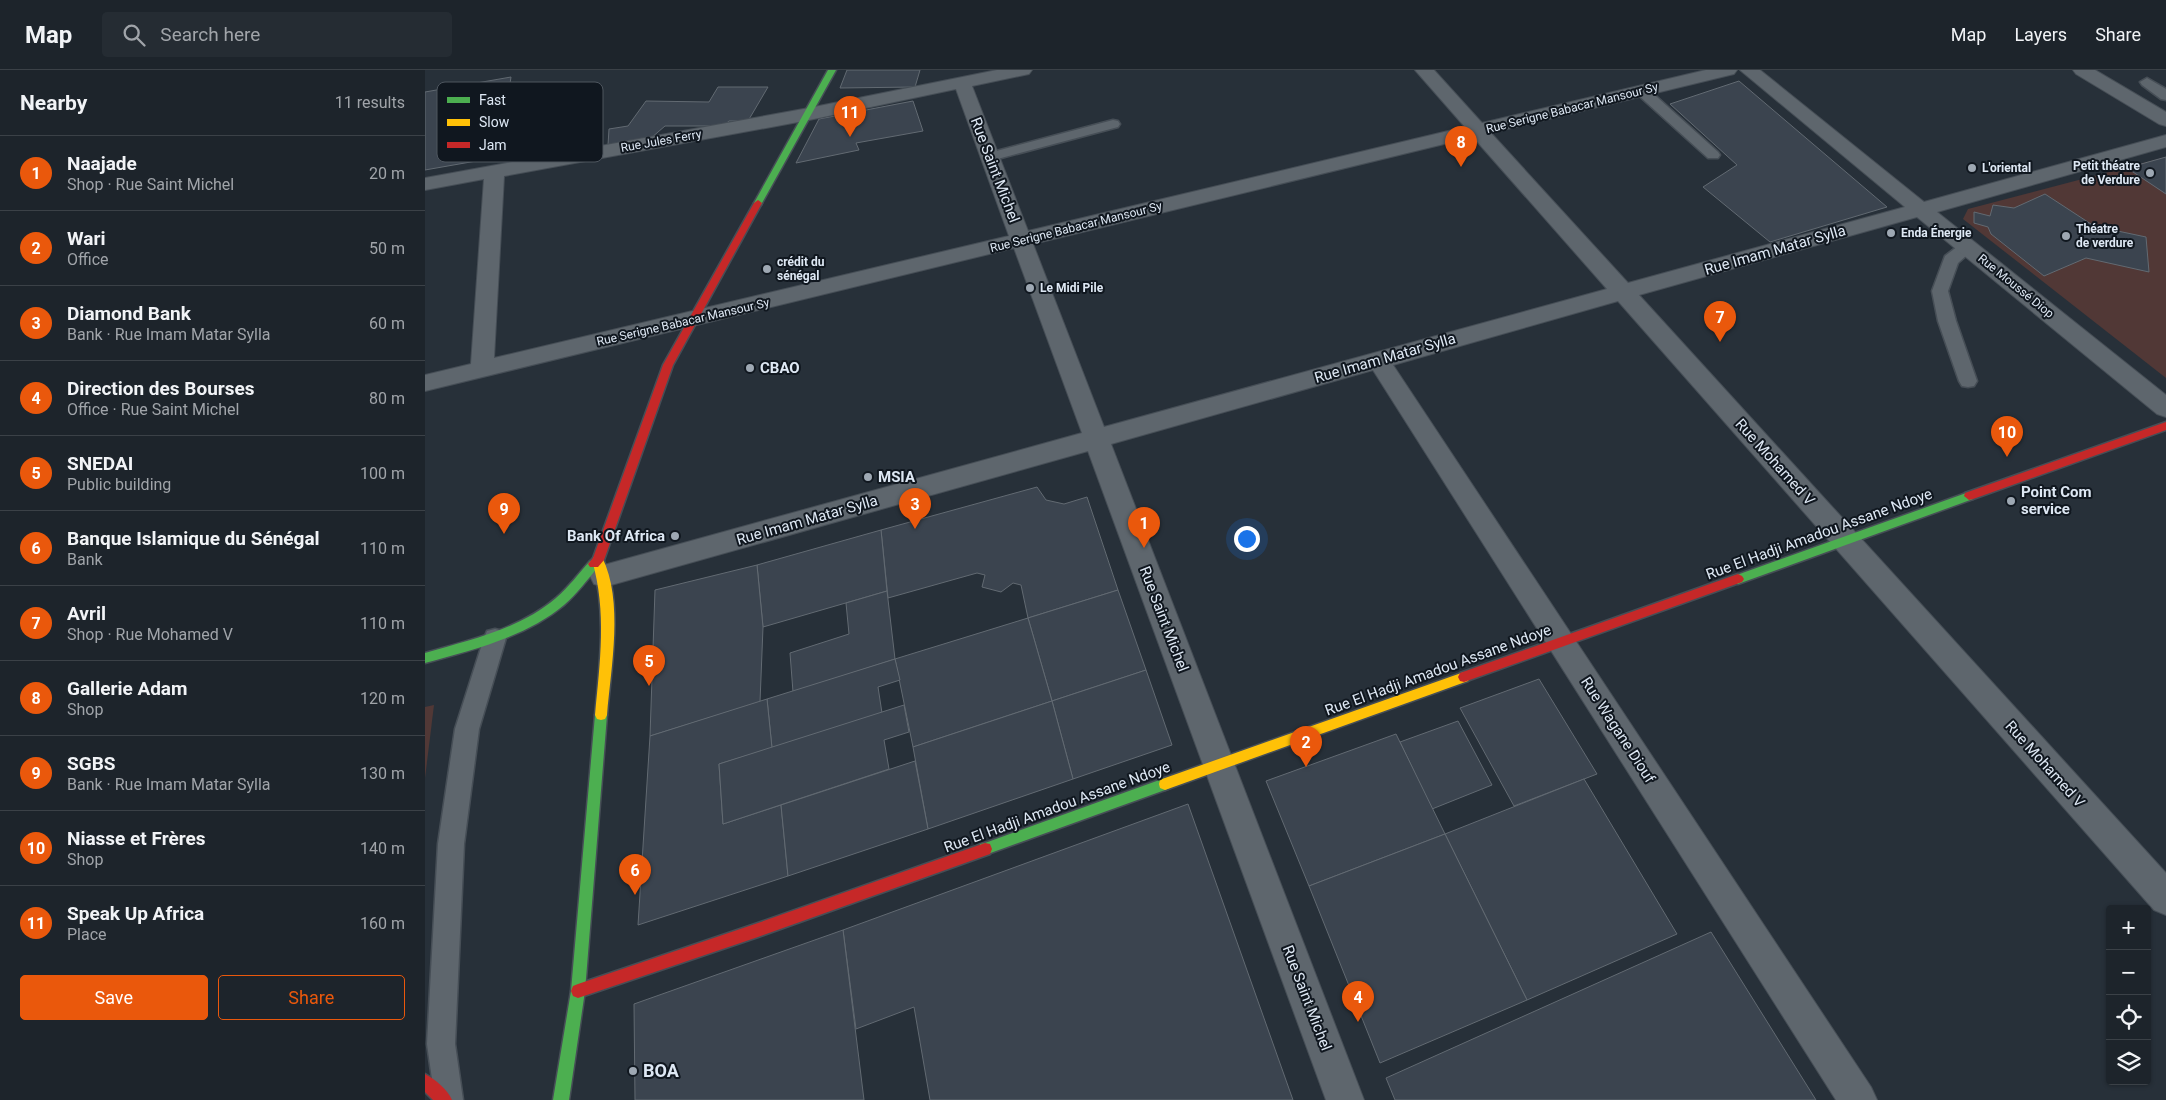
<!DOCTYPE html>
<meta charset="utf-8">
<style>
body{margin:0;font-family:Roboto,sans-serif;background:#252c33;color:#f1f3f6}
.controls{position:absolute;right:15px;bottom:15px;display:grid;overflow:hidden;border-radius:5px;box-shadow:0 1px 4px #0004}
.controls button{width:45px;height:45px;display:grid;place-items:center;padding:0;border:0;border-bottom:1px solid #3b4147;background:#1d242b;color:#f1f3f6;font:25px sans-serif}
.you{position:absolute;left:821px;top:468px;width:18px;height:18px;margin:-12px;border:4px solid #fff;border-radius:50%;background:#1a73e8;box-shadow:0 0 0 8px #1a73e833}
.badge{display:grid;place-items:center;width:32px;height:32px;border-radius:50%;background:#ea580c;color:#fff;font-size:16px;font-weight:700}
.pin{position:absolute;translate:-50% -41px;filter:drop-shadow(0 1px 2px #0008)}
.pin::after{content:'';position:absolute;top:26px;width:18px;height:15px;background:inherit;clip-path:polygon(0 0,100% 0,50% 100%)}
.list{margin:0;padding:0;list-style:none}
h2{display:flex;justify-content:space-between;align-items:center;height:65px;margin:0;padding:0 20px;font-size:21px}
h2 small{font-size:16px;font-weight:400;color:#a0a4a9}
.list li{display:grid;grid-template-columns:32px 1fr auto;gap:15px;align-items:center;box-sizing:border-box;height:75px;padding:0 20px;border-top:1px solid #3b4147}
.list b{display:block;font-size:19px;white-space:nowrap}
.list p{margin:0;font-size:16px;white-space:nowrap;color:#a0a4a9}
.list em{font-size:16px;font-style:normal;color:#a0a4a9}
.actions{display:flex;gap:10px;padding:15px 20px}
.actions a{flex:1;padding:11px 0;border:1px solid #ea580c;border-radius:5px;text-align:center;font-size:18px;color:#ea580c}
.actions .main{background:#ea580c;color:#fff}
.icon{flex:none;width:28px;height:28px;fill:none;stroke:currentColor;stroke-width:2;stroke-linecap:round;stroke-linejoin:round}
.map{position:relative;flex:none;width:1741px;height:1030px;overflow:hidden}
header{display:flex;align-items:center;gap:30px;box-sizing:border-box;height:70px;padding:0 25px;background:#1d242b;border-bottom:1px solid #3b4147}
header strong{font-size:24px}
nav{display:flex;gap:28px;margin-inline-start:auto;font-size:18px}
.search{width:350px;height:45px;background:#252c33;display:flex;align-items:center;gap:12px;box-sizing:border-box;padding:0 18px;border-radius:5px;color:#a0a4a9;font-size:19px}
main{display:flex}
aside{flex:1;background:#1d242b}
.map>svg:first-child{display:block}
</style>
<header>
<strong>Map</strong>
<div class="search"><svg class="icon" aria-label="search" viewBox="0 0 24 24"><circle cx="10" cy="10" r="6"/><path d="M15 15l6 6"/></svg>Search here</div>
<nav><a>Map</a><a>Layers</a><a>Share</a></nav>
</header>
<main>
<aside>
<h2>Nearby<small>11 results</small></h2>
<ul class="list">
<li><span class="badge">1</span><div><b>Naajade</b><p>Shop · Rue Saint Michel</p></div><em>20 m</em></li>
<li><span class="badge">2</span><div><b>Wari</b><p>Office</p></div><em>50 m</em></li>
<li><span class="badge">3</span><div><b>Diamond Bank</b><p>Bank · Rue Imam Matar Sylla</p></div><em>60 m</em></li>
<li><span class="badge">4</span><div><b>Direction des Bourses</b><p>Office · Rue Saint Michel</p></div><em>80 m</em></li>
<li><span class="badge">5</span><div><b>SNEDAI</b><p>Public building</p></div><em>100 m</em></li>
<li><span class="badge">6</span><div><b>Banque Islamique du Sénégal</b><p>Bank</p></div><em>110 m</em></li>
<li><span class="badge">7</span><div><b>Avril</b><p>Shop · Rue Mohamed V</p></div><em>110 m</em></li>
<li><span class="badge">8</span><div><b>Gallerie Adam</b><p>Shop</p></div><em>120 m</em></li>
<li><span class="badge">9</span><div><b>SGBS</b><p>Bank · Rue Imam Matar Sylla</p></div><em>130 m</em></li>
<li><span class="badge">10</span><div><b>Niasse et Frères</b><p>Shop</p></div><em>140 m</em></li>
<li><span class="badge">11</span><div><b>Speak Up Africa</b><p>Place</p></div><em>160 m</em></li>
</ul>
<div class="actions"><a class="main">Save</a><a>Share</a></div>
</aside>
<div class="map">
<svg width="1741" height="1030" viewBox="0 0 1741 1030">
<rect width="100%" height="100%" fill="#273039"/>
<!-- green -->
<g fill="#513836">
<path d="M1741 87V308L1538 149 1543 139Z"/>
<path d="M9 635 0 708V637Z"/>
</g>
<!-- building -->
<g fill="#3b444f" stroke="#626a72">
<path d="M422 0H495L490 17 415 18Z"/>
<path d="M86 7 74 87 0 100V22Z"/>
<path d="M1314 11 1462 137 1345 172 1278 117 1312 95 1245 34Z"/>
<path d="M293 17H343L323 51H304L298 56H240L226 68 183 75 184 59 203 56 221 31 284 32Z"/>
<path d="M488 31 498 61 431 73 434 80 371 93 394 49Z"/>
<path d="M1741 87V124L1702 98Z"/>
<path d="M1620 124 1669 156 1721 167 1724 202 1661 188 1619 206 1566 164 1563 157 1549 153V142L1565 146 1568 135 1589 138Z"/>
<path d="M612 417 621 430 639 434 662 427 693 520 603 548 596 515 588 513 576 522 557 517 560 505 552 503 463 528 456 460Z"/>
<path d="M456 460 462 521 338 557 332 495Z"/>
<path d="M332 495 338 557 335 632 225 666 230 520Z"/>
<path d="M693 520 721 600 627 631 603 548Z"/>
<path d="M462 521 470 589 368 622 365 583 424 564 421 533Z"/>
<path d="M603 548 627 631 488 677 470 589Z"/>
<path d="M470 589 475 610 453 617 457 643 347 678 342 629Z"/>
<path d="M721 600 747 675 648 709 627 631Z"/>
<path d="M1114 609 1172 704 1089 736 1035 638Z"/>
<path d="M342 629 347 678 294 694 298 754 356 735 363 806 213 855 225 666Z"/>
<path d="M627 631 648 709 503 759 488 677Z"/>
<path d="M479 635 484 662 459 670 464 699 298 754 294 694Z"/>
<path d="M1033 651 1067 715 1007 739 975 672Z"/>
<path d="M971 664 1020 764 884 816 841 711Z"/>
<path d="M490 691 503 759 363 806 356 735Z"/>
<path d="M1159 709 1252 864 1102 930 1020 764Z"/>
<path d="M763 734 868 1030H505L489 937 431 959 418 860Z"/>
<path d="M1020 764 1102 930 955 993 884 816Z"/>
<path d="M418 860 439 1030H210L209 934Z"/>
<path d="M1286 862 1391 1030H970L961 1008Z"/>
</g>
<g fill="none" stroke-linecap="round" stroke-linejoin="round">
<!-- lane casing -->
<g stroke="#464e56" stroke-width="3">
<g id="lane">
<path d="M1722 8 1741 19V30L1736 29 1717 15 1715 12Z"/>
<path d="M1217 17 1222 18 1293 82 1295 85 1293 88H1283L1212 24 1210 21Z"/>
<path d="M688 50 693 51 695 54 693 57 565 91 560 90 558 87 560 84Z"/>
<path d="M1543 172 1549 173 1551 177 1533 193 1523 221 1531 251 1552 311 1549 316 1543 317 1537 316 1534 311 1513 251 1507 221 1520 186 1537 173Z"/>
<path d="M70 559 78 561 81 568 54 659 39 774 30 974 38 1030H10L2 974 13 774 30 659 59 568 62 561Z"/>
</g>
</g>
<!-- street casing -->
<g stroke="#464e56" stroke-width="2">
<g id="street">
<path d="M572 0H607L604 4 547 16 603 161 1040 57 990 0H1009L1057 53 1281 0H1312L1309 4 1066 63 1203 213 1480 137 1315 0H1335L1499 132 1741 65V77L1512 142 1741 325V347L1732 344 1492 147 1214 225 1741 803V845L1729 840 1193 231 968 295 1446 1017 1452 1030H1411L948 300 686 374 939 1030H901L663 381 179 517 169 514 165 506 169 498 179 495 657 363 589 178 0 321V305L46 294 59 109 0 120V108L384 38ZM531 19 584 166 69 288 79 106 384 50ZM1048 67 1182 219 679 357 608 174Z"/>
<path d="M1648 0H1670L1741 42V56L1734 54 1651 4Z"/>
</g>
</g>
<!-- fast casing -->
<g stroke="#464e56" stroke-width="3">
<g id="fast">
<path d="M403 0H411L337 133 336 135H330L329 133Z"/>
<path d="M1544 422 1548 423 1549 426 1548 429 1313 514 1309 512 1307 509 1309 506Z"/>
<path d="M169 490 173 491 175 494 173 497C162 510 152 524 139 535 101 567 47 580 0 593V583C45 570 95 559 131 528 144 517 154 503 165 491Z"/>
<path d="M176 640 180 641 182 645 160 921 144 1030H128L146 921 170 645 172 641Z"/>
<path d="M740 708 745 710 746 714 745 718 740 720 560 785 555 784 553 779 555 774 560 773Z"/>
</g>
</g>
<!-- slow casing -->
<g stroke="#464e56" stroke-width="3">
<g id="slow">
<path d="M173 486 177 487C199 531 186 597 182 645L180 649 176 650 172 649 170 645C175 592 182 542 167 490L169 487Z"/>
<path d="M1039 602 1043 603 1045 607 1043 611 740 720 735 718 734 714 735 710 740 708Z"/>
</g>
</g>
<!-- jam casing -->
<g stroke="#464e56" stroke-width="3">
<g id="jam">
<path d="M333 130 337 133 248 295 179 490 173 497H165L163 494 168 488 238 295 329 133Z"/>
<path d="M1741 352V360L1548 429 1544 430 1539 426 1540 423Z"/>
<path d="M1313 504 1317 506 1319 509 1317 512 1039 612 1035 611 1033 607 1035 603Z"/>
<path d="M560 773 565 774 567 779 565 784 333 867 153 928 148 926 146 921 148 916 153 914 333 853Z"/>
<path d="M0 1004C10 1009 23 1020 27 1030H8L0 1022Z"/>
</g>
</g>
<!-- lane -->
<use href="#lane" fill="#5e666d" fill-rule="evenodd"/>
<!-- street -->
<use href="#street" fill="#5e666d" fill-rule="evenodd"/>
<!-- fast -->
<use href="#fast" fill="#4caf50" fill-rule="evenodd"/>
<!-- slow -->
<use href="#slow" fill="#ffc107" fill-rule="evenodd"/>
<!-- jam -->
<use href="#jam" fill="#c62828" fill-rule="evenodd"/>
</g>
<!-- markers -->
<g fill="#9ea8b3" stroke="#10171f" stroke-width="2">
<circle cx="1547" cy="98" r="5"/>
<circle cx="1725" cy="103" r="5"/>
<circle cx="1466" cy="163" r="5"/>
<circle cx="1641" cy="166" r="5"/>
<circle cx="342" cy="199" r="5"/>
<circle cx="605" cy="218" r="5"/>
<circle cx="325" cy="298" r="5"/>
<circle cx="443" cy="407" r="5"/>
<circle cx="1586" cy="431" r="5"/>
<circle cx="250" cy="466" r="5"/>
<circle cx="208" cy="1001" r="5"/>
</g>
<g text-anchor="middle" stroke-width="4" stroke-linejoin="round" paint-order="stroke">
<!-- far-street labels -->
<g font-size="12" fill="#dee8f4" stroke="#10171f">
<text transform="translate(1147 38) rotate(-14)" y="4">Rue Serigne Babacar Mansour Sy</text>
<text transform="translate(236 71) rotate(-10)" y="4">Rue Jules Ferry</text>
<text transform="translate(651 157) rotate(-14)" y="4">Rue Serigne Babacar Mansour Sy</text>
<text transform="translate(1591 216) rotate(39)" y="4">Rue Moussé Diop</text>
<text transform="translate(258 252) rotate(-13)" y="4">Rue Serigne Babacar Mansour Sy</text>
</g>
<!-- far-poi labels -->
<g font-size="12" font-weight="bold" fill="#dee8f4" stroke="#10171f" text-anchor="start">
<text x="1715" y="100" text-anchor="end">Petit théatre<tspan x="1715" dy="14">de Verdure</tspan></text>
<text x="1557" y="102">L'oriental</text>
<text x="1651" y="163">Théatre<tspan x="1651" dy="14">de verdure</tspan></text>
<text x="1476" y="167">Enda Énergie</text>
<text x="352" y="196">crédit du<tspan x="352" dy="14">sénégal</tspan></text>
<text x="615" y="222">Le Midi Pile</text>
</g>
<!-- street labels -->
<g font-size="15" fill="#dee8f4" stroke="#10171f">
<text transform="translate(570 100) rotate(69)" y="5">Rue Saint Michel</text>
<text transform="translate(1350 180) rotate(-16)" y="5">Rue Imam Matar Sylla</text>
<text transform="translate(960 288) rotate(-16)" y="5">Rue Imam Matar Sylla</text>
<text transform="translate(1350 392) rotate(48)" y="5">Rue Mohamed V</text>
<text transform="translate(382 450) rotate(-16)" y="5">Rue Imam Matar Sylla</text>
<text transform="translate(1394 464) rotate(-20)" y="5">Rue El Hadji Amadou Assane Ndoye</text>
<text transform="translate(739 549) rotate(69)" y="5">Rue Saint Michel</text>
<text transform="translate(1013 600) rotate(-20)" y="5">Rue El Hadji Amadou Assane Ndoye</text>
<text transform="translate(1193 660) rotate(57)" y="5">Rue Wagane Diouf</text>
<text transform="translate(1620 694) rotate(48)" y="5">Rue Mohamed V</text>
<text transform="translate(632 737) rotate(-20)" y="5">Rue El Hadji Amadou Assane Ndoye</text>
<text transform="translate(882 928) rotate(69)" y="5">Rue Saint Michel</text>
</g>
<!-- poi labels -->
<g font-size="15" font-weight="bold" fill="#dee8f4" stroke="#10171f" text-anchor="start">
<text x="335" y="303">CBAO</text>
<text x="453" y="412">MSIA</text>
<text x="1596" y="427">Point Com<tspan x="1596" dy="17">service</tspan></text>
<text x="240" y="471" text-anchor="end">Bank Of Africa</text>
</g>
<!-- near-poi labels -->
<g font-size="18" font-weight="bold" fill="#dee8f4" stroke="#10171f" text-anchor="start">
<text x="218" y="1007">BOA</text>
</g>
</g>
<!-- legend -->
<rect x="12" y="12" width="166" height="80" rx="8" fill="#10171f" stroke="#4e565f" stroke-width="1"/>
<rect x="22" y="27" width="23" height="6" fill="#4caf50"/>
<rect x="22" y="49" width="23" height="7" fill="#ffc107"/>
<rect x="22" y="72" width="23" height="6" fill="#c62828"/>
<g font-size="14" fill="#dee8f4">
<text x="54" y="35">Fast</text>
<text x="54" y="57">Slow</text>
<text x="54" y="80">Jam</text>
</g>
</svg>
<div class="controls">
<button>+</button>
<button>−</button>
<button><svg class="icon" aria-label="locate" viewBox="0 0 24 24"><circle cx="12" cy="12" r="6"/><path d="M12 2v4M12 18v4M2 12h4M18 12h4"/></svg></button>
<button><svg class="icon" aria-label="layers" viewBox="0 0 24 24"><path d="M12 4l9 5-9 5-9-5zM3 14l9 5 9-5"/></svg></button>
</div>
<div class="you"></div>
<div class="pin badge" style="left:719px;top:478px">1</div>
<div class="pin badge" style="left:881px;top:697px">2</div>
<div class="pin badge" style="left:490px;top:459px">3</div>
<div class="pin badge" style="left:933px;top:952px">4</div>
<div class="pin badge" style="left:224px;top:616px">5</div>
<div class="pin badge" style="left:210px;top:825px">6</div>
<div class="pin badge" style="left:1295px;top:272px">7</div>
<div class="pin badge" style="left:1036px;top:97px">8</div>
<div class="pin badge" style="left:79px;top:464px">9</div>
<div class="pin badge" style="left:1582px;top:387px">10</div>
<div class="pin badge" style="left:425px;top:67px">11</div>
</div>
</main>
